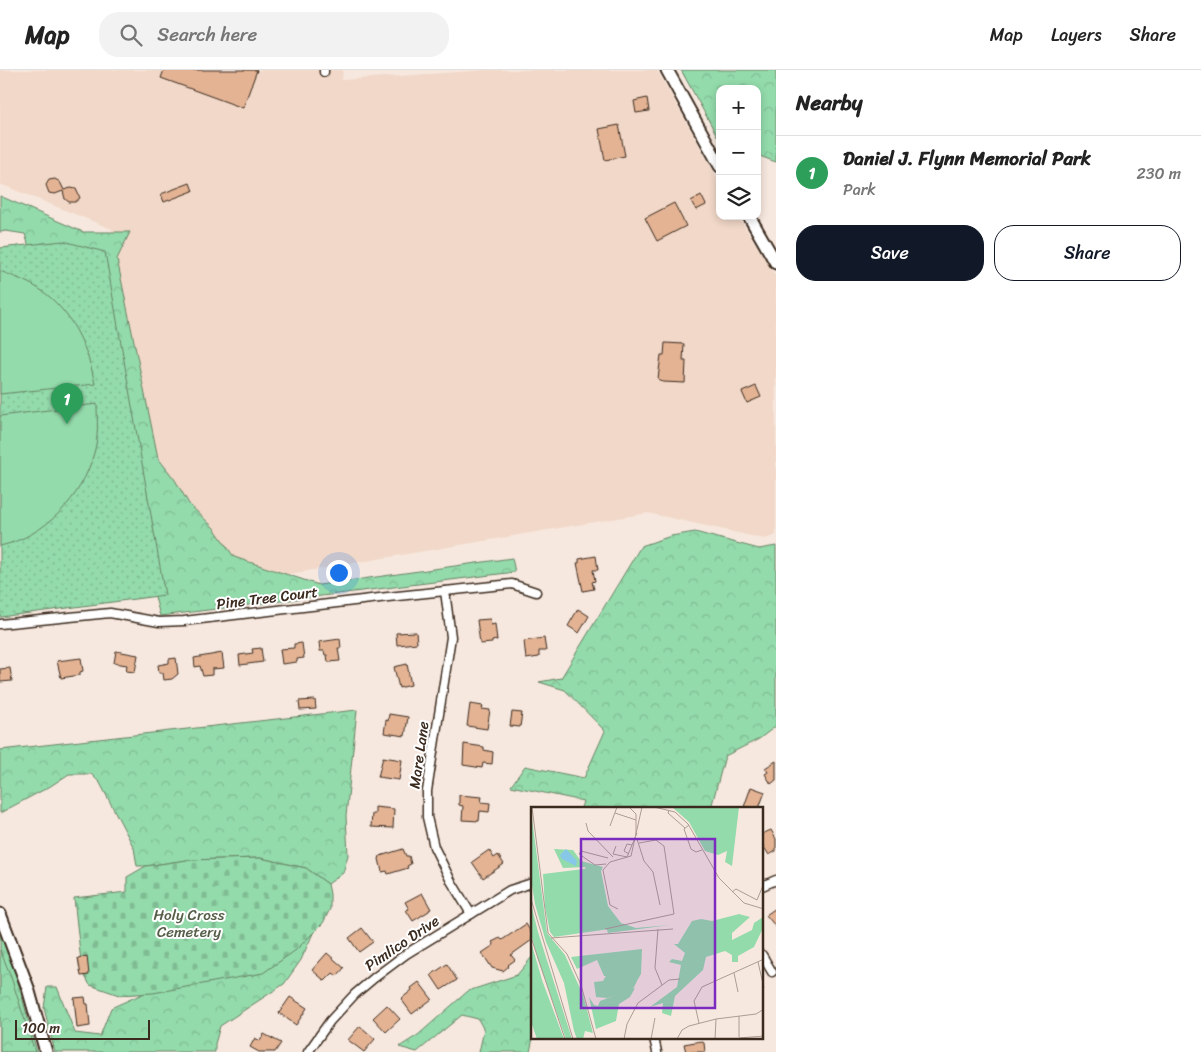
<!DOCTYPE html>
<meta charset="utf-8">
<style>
body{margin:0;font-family:Sriracha,sans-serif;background:#f2f2f2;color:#222}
.controls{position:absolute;right:15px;top:15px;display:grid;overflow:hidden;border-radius:10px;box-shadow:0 2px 8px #0003}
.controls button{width:45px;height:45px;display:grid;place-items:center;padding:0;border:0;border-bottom:1px solid #e0e0e0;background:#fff;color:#222;font:25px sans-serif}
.scale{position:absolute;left:15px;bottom:12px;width:135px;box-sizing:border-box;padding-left:5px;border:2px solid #3b2a1e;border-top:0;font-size:14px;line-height:18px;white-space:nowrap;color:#3b2a1e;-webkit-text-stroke:4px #fff;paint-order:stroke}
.you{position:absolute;left:338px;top:502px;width:18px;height:18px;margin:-12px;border:4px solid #fff;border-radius:50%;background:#1a73e8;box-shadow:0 0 0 8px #1a73e833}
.badge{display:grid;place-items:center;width:32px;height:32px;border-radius:50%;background:#111827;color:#fff;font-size:16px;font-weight:700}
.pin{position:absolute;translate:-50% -41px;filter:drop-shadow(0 1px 2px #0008)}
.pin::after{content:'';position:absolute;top:26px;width:18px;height:15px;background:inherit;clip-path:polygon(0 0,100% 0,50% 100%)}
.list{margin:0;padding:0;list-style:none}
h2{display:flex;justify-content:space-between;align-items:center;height:65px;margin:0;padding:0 20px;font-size:21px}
h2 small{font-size:16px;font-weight:400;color:#767676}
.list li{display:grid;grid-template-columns:32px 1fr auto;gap:15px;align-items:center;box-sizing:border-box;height:75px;padding:0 20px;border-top:1px solid #e0e0e0}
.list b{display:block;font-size:19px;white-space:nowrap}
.list p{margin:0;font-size:16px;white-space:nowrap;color:#767676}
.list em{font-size:16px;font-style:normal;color:#767676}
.actions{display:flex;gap:10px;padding:15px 20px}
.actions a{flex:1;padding:11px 0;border:1px solid #111827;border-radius:20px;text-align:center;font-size:18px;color:#111827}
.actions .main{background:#111827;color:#fff}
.icon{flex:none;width:28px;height:28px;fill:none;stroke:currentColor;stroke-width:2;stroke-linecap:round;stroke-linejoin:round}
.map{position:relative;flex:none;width:776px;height:982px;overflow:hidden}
header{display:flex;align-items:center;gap:30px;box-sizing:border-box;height:70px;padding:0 25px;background:#fff;border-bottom:1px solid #e0e0e0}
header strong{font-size:24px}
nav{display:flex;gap:28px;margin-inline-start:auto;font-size:18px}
.search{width:350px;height:45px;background:#f2f2f2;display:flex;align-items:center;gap:12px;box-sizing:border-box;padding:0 18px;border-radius:20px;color:#767676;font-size:19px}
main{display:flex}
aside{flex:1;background:#fff}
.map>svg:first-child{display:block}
</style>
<header>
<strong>Map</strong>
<div class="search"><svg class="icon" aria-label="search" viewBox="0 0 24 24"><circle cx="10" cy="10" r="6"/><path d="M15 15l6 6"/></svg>Search here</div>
<nav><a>Map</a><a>Layers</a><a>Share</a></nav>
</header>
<main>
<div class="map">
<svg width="776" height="982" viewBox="0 0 776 982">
<defs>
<pattern id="grass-tufts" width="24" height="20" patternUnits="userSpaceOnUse" patternTransform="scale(1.25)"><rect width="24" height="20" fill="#93dbab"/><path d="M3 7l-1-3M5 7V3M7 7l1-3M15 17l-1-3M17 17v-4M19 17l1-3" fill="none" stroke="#80bc93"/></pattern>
<pattern id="forest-crowns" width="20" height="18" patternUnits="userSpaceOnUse" patternTransform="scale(1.25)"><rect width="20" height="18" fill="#93dbab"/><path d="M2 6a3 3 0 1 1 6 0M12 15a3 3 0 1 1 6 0" fill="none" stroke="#80bc93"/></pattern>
<pattern id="cemetery-stones" width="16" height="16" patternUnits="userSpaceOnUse" patternTransform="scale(1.25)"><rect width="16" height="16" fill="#93dbab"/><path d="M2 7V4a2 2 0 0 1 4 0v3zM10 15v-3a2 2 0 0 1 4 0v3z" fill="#80bc93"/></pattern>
<pattern id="park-dots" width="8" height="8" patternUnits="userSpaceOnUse" patternTransform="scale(1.25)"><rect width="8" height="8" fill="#93dbab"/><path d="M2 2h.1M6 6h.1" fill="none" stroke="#80bc93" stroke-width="1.8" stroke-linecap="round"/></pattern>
</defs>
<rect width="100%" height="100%" fill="#f7e8df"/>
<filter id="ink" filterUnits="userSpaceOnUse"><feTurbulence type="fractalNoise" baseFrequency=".02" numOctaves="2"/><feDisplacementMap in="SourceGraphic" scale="10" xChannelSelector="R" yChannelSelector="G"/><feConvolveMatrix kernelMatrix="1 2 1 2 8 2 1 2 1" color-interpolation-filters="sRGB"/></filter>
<g filter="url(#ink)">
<!-- built -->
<path fill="#f1d8c8" d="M0 0H343L342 10 487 0H657L720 113V146H738L776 207V465L765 469 648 443 165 525 112 159 0 114Z"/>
<!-- grass -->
<path fill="url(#grass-tufts)" stroke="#678264" d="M0 855 11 886 37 982H0Z"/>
<!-- forest -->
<g fill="url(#forest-crowns)" stroke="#678264">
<path d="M681 0H776V92L757 85V19H720V71Z"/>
<path d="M0 126 83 162H130L117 189 158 388 175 410 189 434 214 458 234 487 319 515 512 488 515 502 160 546 155 527 131 504 25 164 6 161 0 162Z"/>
<path d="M695 462 759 479 776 476V656L759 669 725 686 711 738H581L583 731 511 716 525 696 584 708 605 661 565 620 539 612 561 608 641 476 671 466Z"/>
<path d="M357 640 346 746 348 785 343 803 328 814 306 798 260 788 187 790 146 796H137L134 778 100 713 91 704H69L49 717 0 743V680Z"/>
<path d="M314 861 301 890 284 914 220 956 215 974V982H55L44 938 47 917H57L75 963 100 966 111 938 142 924Z"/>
<path d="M0 880 10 904 35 982H0Z"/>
<path d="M532 887 533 968 530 982H479L484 960 478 949 462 945 417 982 399 977 418 965 468 921 517 905Z"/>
</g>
<!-- cemetery -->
<path fill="url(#cemetery-stones)" stroke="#678264" d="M260 788 306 798 328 814 330 824V839L323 853 296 880 263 903 153 923 119 925 90 915 82 901 74 828 127 822V807L146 796 187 790Z"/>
<!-- park -->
<path fill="url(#park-dots)" stroke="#678264" d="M63 171 105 182 165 525 0 547V178Z"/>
<!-- pitch -->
<g fill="#93dbab" stroke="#678264">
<path d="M0 201C15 207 32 213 45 223 74 246 88 279 95 314L0 324Z"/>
<path d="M97 334C97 350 99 367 94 383 82 428 45 466 0 476V346Z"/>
</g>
<!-- building -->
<g fill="#e3b394" stroke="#3b2a1e">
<path d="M164 0H257L243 38 161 8Z"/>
<path d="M647 28 649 41 636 43 634 31Z"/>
<path d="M619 55 625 86 605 90 599 59Z"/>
<path d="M55 109 60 112 64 120 71 118 76 119 80 128 75 132H69L65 129 63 121 55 124 49 123 46 115 49 110Z"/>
<path d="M190 113 193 121 164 132 161 124Z"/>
<path d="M701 125 706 135 696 140 691 131Z"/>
<path d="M674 133 686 156 657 171 645 148Z"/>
<path d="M665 273 684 274 683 291H686L685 313 663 312 658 309 661 285H664Z"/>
<path d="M756 316 761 327 747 333 742 322Z"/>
<path d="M74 328V336H61L60 329Z"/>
<path d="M596 486 598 500H593L595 511 592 512 594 519 583 521 577 493H579V489Z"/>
<path d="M578 539 589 546 579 563 568 556Z"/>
<path d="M490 549 491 555 495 554 497 570 492 571V573L480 574 477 550Z"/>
<path d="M416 562 417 573 397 575 396 563Z"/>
<path d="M544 568 546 581H539V587L526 589 524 571Z"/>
<path d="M340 569 341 578H338L340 591 328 592 327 585H325L324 581H320L319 572Z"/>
<path d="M302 573 304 588 297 589V592L282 594 280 579 294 578V574Z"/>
<path d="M261 578 263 592 240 595 239 585 253 583 252 579Z"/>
<path d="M116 581 138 585 135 602 126 601 127 595 114 593Z"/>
<path d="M222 583 224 598 212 599V605L203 606 200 596 195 597 194 588Z"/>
<path d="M81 588 83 601 80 602V605L61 608 57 591Z"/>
<path d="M176 588 178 604 172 609 164 610 163 603H159L158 595 169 593V589Z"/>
<path d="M407 594 411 615 399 618 394 597Z"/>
<path d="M10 598 12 611 0 612V599Z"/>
<path d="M315 630 316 639 300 640 299 631Z"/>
<path d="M470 634 483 636 482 639 490 640 487 659 467 656Z"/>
<path d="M512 642 522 643 520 657 510 656Z"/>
<path d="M389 644 408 647 405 666 384 663 386 650 388 651Z"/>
<path d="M464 674 484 677V680L493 682 492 694 483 693 482 698 463 695Z"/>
<path d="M383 687 402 690 399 710 378 707Z"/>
<path d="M776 691V710L771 714 765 704 768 702 765 698Z"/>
<path d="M751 717 765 722 759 738 744 737Z"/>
<path d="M459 725 482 727 481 732 490 733 489 742 480 741 479 751 462 750 463 736 459 735Z"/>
<path d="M375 737 394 739 393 758 371 757 372 744H375Z"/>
<path d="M771 760 776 769V781L769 785 762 774V764Z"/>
<path d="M403 779 406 786H409L411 794 407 796 408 798 388 804 387 801 382 802 379 789 380 786Z"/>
<path d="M489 780 494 788 498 785 504 794 483 808 472 792Z"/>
<path d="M422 823 431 839 429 840V841L413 851 406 840 409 839 405 832Z"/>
<path d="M776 838V857L766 845Z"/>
<path d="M526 854 532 864V870L511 885 515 890 508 895 509 896 503 901 492 898 482 883 494 875 492 872 500 868 502 870Z"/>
<path d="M362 858 373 872 359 882 349 868Z"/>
<path d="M327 883 344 898 337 906 333 903 325 911 312 900Z"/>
<path d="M87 886 89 905 81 906 78 888Z"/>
<path d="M447 894 457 910 441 920 431 905Z"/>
<path d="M419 912 432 929 412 944 401 929 412 920 411 918Z"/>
<path d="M85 927 86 934H88L90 956 77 958 74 928Z"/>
<path d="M290 927 307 938 296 955 279 943Z"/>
<path d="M387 935 400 949 386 962 373 948Z"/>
<path d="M360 956 375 969 364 982 348 970Z"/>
<path d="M264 964 281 973 275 982H259L250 977 255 968 260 971Z"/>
<path d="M701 971 704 973 705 982H686L684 974Z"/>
</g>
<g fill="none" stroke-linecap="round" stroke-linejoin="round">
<!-- street casing -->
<g stroke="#3b2a1e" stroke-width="11">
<g id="street">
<path d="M324 2V0"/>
<path d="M445 521 451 567 427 721V747L434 777 451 811 471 844"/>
<path d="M0 554 110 543 159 552 184 551 388 527 512 514 536 522"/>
<path d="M762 816 776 810"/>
<path d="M762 885 772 902"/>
<path d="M654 968 657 982"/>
<path d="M308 982 330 951 355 924 374 908 406 884 510 820 532 813"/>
</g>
</g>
<!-- secondary casing -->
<g stroke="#3b2a1e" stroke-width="15">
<g id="secondary">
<path d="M667 0 720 96"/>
<path d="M749 146 776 193"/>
<path d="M0 844 28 918 46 982"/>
</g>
</g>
<!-- street -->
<use href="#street" stroke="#fff" stroke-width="8"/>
<!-- secondary -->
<use href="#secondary" stroke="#fff" stroke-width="11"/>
</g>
</g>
<g text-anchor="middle" stroke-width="4" stroke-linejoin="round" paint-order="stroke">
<!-- street labels -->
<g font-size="15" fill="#3b2a1e" stroke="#fff">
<text transform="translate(267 528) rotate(-7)" y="5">Pine Tree Court</text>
<text transform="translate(419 685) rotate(-82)" y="5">Mare Lane</text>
<text transform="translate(402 873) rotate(-34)" y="5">Pimlico Drive</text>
</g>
<!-- park labels -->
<g font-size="15" fill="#555f48" stroke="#fff">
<text x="189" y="850">Holy Cross<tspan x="189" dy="17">Cemetery</tspan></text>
</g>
</g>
<!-- overview -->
<g transform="translate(531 737)">
<rect width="232" height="232" fill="#f7e8df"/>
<path d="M0 97 7 125 41 232H35L7 153 0 127ZM0 135 11 173 33 232H6L0 213Z" fill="#93dbab"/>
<path d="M141 0H208L201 59 194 55 196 44 187 48 174 44 158 15ZM0 4 16 126 34 148 52 188 62 226 54 224 52 232H46L43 224 33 176 15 135 4 97 0 72ZM23 42 42 43 50 54 72 60 70 64 77 99 90 116 105 121 139 118 77 126 54 60 32 61ZM0 105 3 122 33 218 7 144ZM208 107 219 110 201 126V133L221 123 223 116 232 110V121L223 140 207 149V155H201V148L194 144 175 150 172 163 144 189 140 209 131 206 132 196 119 200 146 180 150 158 138 155 141 152 151 154 154 146 143 137H147L161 114 170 112 181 114ZM0 140 2 155 31 232H21L7 190 0 166ZM111 142 110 167 107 172 73 169 66 153 46 162 40 150ZM104 181 99 190 88 197 85 214 65 222 58 190 63 198 67 199 69 194ZM0 191 15 227 16 232H7L4 226 0 214Z" fill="#93dbab"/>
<path d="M95 168 107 172 101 184 76 191 65 190 63 175 72 174 75 169Z" fill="#93dbab"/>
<path d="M61 61 68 63 78 122 23 130 19 125 14 100 12 67Z" fill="#93dbab"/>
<path d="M37 66 40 88 18 92 22 74ZM41 66 58 70 66 86 44 87ZM67 89 62 106 47 115 44 93ZM41 94 43 115 26 111 18 95Z" fill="#93dbab"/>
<path d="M35 42 46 54 45 59 31 52 29 48Z" fill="#87c7e8"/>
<path fill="none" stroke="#ac9c92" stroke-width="1" d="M1 0 17 126 36 147 50 178 65 232M98 0 105 7V28M123 0 144 5 157 17 188 71 213 96 233 102M138 3 137 6 154 21M84 6 105 13M55 16 57 24 82 50M158 18 153 22 160 42 165 45 171 43M79 19 86 0M106 32 113 54 122 65 129 98M85 39 82 47 96 50 106 26M98 47 93 44 96 37 101 38M75 57 64 58 48 47 50 44 77 51M201 85 205 82 226 93 233 76M0 92 42 232M87 102 79 98 72 63 79 55 100 49 111 0M74 122 143 107 133 39 125 33 108 36M127 122 124 161 131 178M0 130 34 232M20 131 142 122M227 155 233 181M203 166 207 185M208 209V230M168 216 163 194 171 180 233 152M208 231 233 229M93 232 96 217 107 196 138 173 149 172M120 232 124 211M146 232 151 223 158 219 185 212 225 207 233 202M184 232 185 212"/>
<path fill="#7b2cbf" fill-opacity="0.15" stroke="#7b2cbf" stroke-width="2.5" d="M50 32H184V201H50Z"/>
<rect width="232" height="232" fill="none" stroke="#3b2a1e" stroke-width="2.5"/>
</g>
</svg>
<div class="controls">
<button>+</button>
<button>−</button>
<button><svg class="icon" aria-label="layers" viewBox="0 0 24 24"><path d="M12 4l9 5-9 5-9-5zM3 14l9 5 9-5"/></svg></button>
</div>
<div class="scale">100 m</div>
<div class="you"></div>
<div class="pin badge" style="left:67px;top:354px;background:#2e9e5b">1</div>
</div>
<aside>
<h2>Nearby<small></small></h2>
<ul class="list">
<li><span class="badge" style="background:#2e9e5b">1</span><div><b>Daniel J. Flynn Memorial Park</b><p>Park</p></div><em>230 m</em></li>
</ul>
<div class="actions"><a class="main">Save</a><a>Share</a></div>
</aside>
</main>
